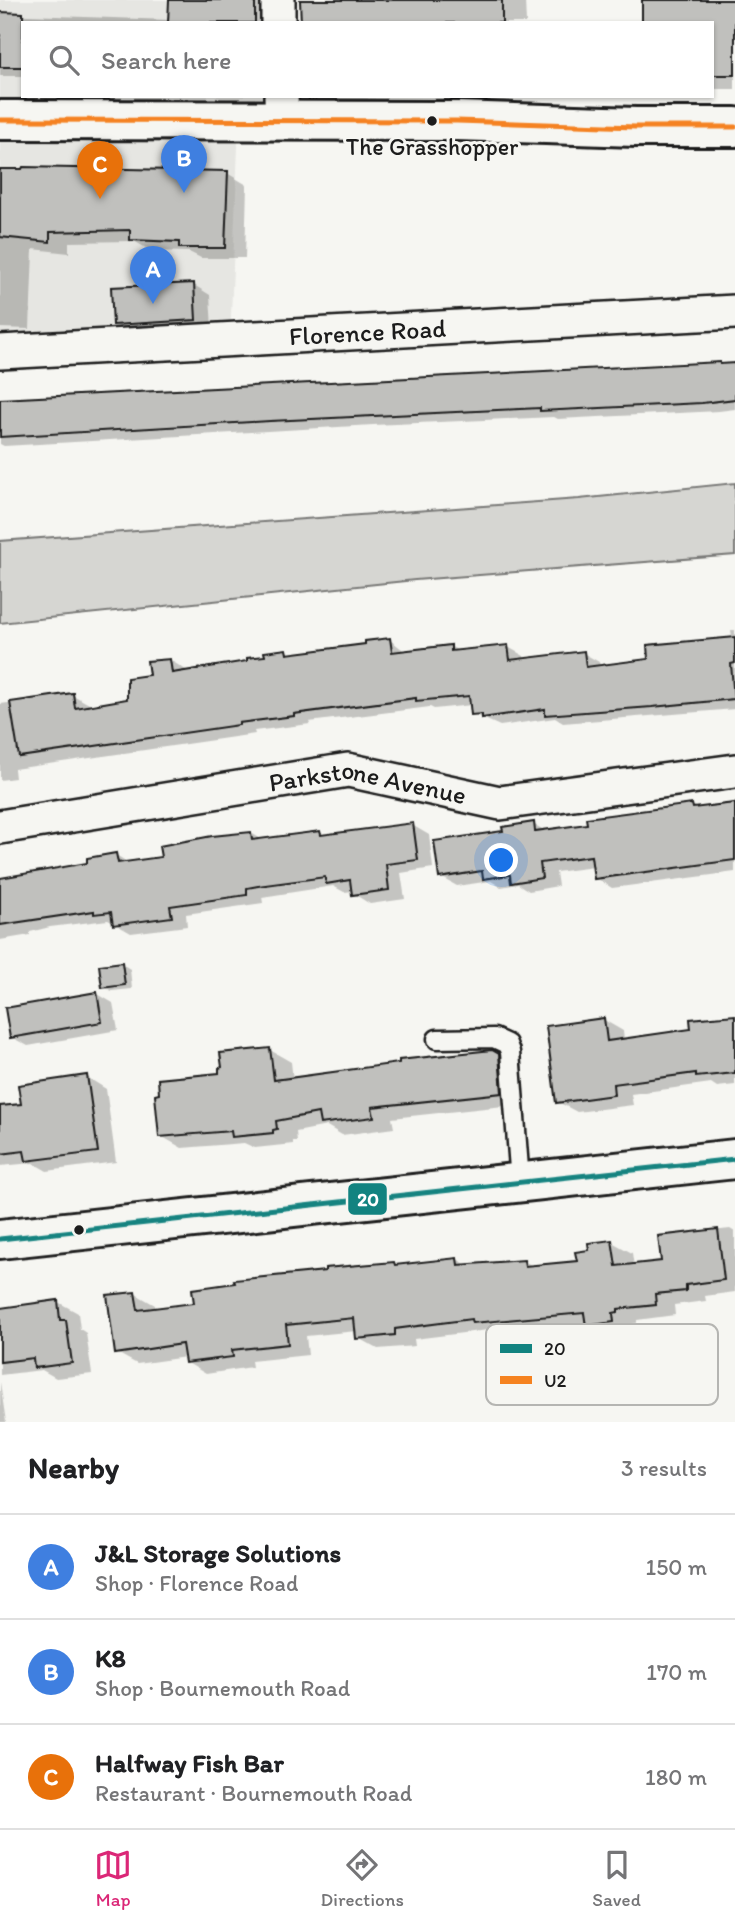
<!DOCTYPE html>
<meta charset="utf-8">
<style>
body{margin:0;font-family:Itim,sans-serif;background:#f2f2f2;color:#202124}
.you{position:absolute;left:502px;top:861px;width:24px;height:24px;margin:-18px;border:5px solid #fff;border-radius:50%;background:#1a73e8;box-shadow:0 0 0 10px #1a73e833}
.badge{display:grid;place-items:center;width:46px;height:46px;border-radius:50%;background:#db2777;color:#fff;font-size:23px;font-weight:700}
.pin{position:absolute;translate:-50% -58px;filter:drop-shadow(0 2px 4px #0008)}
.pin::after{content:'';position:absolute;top:37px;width:24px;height:21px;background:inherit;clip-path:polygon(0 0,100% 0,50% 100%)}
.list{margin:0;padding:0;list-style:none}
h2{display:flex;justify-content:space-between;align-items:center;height:91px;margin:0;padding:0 28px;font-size:30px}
h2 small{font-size:23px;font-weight:400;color:#757577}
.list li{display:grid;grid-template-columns:46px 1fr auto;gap:21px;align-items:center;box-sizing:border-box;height:105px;padding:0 28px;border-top:2px solid #e0e0e0}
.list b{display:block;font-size:26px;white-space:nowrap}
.list p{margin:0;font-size:23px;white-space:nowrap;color:#757577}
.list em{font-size:23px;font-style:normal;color:#757577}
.icon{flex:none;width:38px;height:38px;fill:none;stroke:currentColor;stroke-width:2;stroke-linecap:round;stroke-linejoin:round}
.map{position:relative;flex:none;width:735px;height:1422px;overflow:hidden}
.search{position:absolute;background:#fff;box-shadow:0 2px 5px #0004;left:21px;right:21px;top:21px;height:77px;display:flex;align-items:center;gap:18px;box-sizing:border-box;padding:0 24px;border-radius:0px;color:#757577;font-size:26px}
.sheet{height:406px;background:#fff}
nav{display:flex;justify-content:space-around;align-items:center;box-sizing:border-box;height:98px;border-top:2px solid #e0e0e0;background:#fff;font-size:19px;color:#757577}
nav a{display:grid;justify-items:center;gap:4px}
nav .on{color:#db2777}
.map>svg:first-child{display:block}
</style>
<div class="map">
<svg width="735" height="1422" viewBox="0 0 735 1422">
<rect width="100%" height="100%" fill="#f6f6f2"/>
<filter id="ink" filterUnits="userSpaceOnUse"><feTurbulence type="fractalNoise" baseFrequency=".0143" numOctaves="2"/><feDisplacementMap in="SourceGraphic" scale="14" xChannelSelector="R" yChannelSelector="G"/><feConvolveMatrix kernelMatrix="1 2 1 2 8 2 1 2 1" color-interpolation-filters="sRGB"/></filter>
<g filter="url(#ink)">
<!-- built -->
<path fill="#e6e6e2" d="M0 0H214L213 23H23V96H368L367 121 239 122 230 340 0 352Z"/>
<!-- green -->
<path fill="#d6d6d2" stroke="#797977" stroke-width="2" d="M735 483V555L415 580 0 623V541L579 499Z"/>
<!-- shadow -->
<g fill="#0003">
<path d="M213 0H274V23H23V76H0V14L170 20Z"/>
<path d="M302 0H525L526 23H302Z"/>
<path d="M644 0H735V89H712V23Z"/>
<path d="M0 170 227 173 247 185 245 258H201L189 252 151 251 134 241 69 242V253L33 249 30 329 0 328Z"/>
<path d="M194 285 210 295 212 329 131 333 114 324Z"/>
<path d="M735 363V409L719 411 558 419 554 417 373 425 4 446 0 444V401Z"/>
<path d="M731 630H735V709L563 723 555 718 500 726 473 714 472 705 434 709 430 707 309 722 310 724 254 731 255 734 14 769 15 778 0 780V704L73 695 89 704V707L129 701 170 660 186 670V672L267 658 286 651 293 655 367 646 390 640 406 652 450 646 460 652 508 647 524 656V660L583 653 599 662 600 667 650 661 732 639Z"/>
<path d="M692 805 699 809 735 805V872L612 888 596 878 594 867 556 872 558 886 529 891 518 884 501 887 491 881 457 886 441 877 505 832 533 824 546 831 589 825Z"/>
<path d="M412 825 429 835 433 868 401 873 405 899 370 904 354 894V891L344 892 333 886 262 897 263 903 186 914 187 926 131 933 108 920 50 927 30 932V935L0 940V880L89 865 116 855 129 863 163 858 251 833 263 840 320 832 326 836Z"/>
<path d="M122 964 130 969 132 989 112 991 104 987Z"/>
<path d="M96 993 113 1003 118 1030 28 1046 11 1037Z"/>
<path d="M735 1016V1085L717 1087 711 1083 631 1094 633 1105 577 1112 558 1102 604 1020 623 1031 624 1041 693 1031Z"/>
<path d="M270 1050 291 1062 293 1080 492 1051 513 1064 522 1104 392 1118 394 1128 342 1135 327 1126 296 1132 297 1141H293V1144L255 1148 244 1143 182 1148 161 1136 221 1075Z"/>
<path d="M87 1077 106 1089 116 1162 47 1171 33 1163 0 1166V1108L22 1105Z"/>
<path d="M730 1229 735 1232V1292L705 1296 706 1301 674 1305 675 1315 637 1320V1323L632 1324 633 1333 608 1337 588 1325 493 1334 488 1330 414 1339 415 1346 378 1349 358 1338 357 1331 306 1336 308 1355 251 1361 252 1367 206 1374 186 1362V1357L137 1364 117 1353 134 1293 155 1305V1310L196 1305 394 1264 399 1266 457 1259 468 1266 524 1261 534 1267 579 1262 591 1251 612 1242 632 1253 634 1266 663 1262 660 1237Z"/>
<path d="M58 1302 78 1313 80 1329 86 1333 92 1374 56 1378 42 1370 0 1375V1309Z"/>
<path d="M0 1382 6 1422H0Z"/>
</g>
<!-- building -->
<g fill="#c0c0bd" stroke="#1c1c1c" stroke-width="2">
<path d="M169 0H255V23H168Z"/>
<path d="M300 0H502V23H301Z"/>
<path d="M642 0H735V75H712V23H642Z"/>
<path d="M0 12 23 13V67H0Z"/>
<path d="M23 167 228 171 225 248H179V242L130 240V230L50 232V242L0 237V169H22Z"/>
<path d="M194 283 196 320 113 325 111 287Z"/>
<path d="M720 362V364L735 363V399L702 403 540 411V408L270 421 0 437V399Z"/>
<path d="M735 637V663L731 664 734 699 652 707 545 715V709L482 718V714L471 715 469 696 416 701V698L294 714V716L239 723V725L19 757 10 702 73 693 75 708 127 699V678L149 675 147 661 170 659 172 673 247 661V658L265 656 264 652 286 649 287 654 365 644V641L390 638 392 652 451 645V651L508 645 510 660 584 651 586 667 648 659 647 645Z"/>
<path d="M735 803V860L594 879 591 856 540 863 542 878 511 883 510 875 483 879 482 871 439 878 434 841 503 831 502 827 534 822 535 831 587 824 586 818 692 804 693 808Z"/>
<path d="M413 823 418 860 386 864 389 890 352 895 350 880 326 884 325 877 258 886 247 888V895L170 906 172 917 113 925 111 912 94 914V911L0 925V878L87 863V858L116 853 118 863 161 857 159 846 212 836 251 832 252 840 320 831 321 835Z"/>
<path d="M122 962 125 985 102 988 99 965Z"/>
<path d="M97 992 102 1022 10 1038 5 1008Z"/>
<path d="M735 1015V1073L696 1077V1073L613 1084 614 1095 556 1103 546 1026 604 1018 607 1041 691 1029 690 1019Z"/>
<path d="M270 1048 274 1080 399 1063V1060L492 1050 499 1054 502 1093 372 1107 374 1117 320 1124 318 1113 276 1121 277 1129 273 1130V1133L232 1137 231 1131 159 1137 155 1095 159 1094 158 1079 219 1073V1068L222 1067 220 1053Z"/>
<path d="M87 1075 98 1152 26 1161 24 1151 0 1154V1106L21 1104 18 1085Z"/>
<path d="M718 1229 724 1280 686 1285V1291L655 1294 656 1305 618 1309V1312L613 1313 614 1322 586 1326 584 1313 472 1323 471 1319 395 1329V1335L356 1339 354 1318 286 1325 288 1344 232 1350 233 1357 185 1363 182 1344 115 1354 107 1295 135 1292 138 1310 194 1303 192 1289 235 1283 234 1280 325 1271V1268L394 1262 395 1265 457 1258 458 1265 524 1260 525 1266 577 1261 575 1252 589 1250 588 1243 612 1240 616 1266 661 1261 658 1236Z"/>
<path d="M58 1300 60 1320H66L72 1363 34 1368 33 1358 0 1362V1308Z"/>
</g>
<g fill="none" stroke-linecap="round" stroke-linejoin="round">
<!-- lane casing -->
<g stroke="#1c1c1c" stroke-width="23">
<path id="lane" d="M437 1039 494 1038 507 1044 510 1052 520 1182"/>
</g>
<!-- street casing -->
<g stroke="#1c1c1c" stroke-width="38">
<g id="street">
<path d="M278 0V23"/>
<path d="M281 96 282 121"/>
<path id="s1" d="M0 352 735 312"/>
<path id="s2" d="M0 827 348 770 500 803 735 771"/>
</g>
</g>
<!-- secondary casing -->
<g stroke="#1c1c1c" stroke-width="44">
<path id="secondary" d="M0 1239 735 1159"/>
</g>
<!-- highway casing -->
<g stroke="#1c1c1c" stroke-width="44">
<path id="highway" d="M0 120 457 121 636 127H735"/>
</g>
<!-- lane -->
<use href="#lane" stroke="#f6f6f2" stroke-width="18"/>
<!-- street -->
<use href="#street" stroke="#f6f6f2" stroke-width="33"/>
<!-- secondary -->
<use href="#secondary" stroke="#f6f6f2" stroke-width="38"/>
<!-- highway -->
<use href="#highway" stroke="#f6f6f2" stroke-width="38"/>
<!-- bus-1 casing -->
<g stroke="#f6f6f2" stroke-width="10">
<path id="bus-1" d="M0 1239 735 1159"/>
</g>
<!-- bus-2 casing -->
<g stroke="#f6f6f2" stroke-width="10">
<path id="bus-2" d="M0 120 457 121 636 127H735"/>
</g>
<!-- bus-1 -->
<use href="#bus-1" stroke="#128380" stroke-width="5"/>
<!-- bus-2 -->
<use href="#bus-2" stroke="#f58220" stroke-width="5"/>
</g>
</g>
<!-- markers -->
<g fill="#1c1c1c" stroke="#f6f6f2" stroke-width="2.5">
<circle cx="432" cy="121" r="6"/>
<circle cx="79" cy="1230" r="6"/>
</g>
<g text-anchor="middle" stroke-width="6" stroke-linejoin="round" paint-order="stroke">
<!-- bus labels -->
<g font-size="24" fill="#1c1c1c" stroke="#f6f6f2">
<text x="432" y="155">The Grasshopper</text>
</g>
<!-- street labels -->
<g font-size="26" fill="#1c1c1c" stroke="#f6f6f2">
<text dy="9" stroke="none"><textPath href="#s1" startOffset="368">Florence Road</textPath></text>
<text dy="9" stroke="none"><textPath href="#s2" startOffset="373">Parkstone Avenue</textPath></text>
</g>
</g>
<!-- legend -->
<rect x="486" y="1324" width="232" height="81" rx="10" fill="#f6f6f2" stroke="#b5b5b2" stroke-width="2"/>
<rect x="500" y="1344" width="32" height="9" fill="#128380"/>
<rect x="500" y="1376" width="32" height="8" fill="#f58220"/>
<g font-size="19" fill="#1c1c1c">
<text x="544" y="1355">20</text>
<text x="544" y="1387">U2</text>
</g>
<rect stroke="#f6f6f2" stroke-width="2.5" x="347" y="1182" width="41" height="34" rx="7" fill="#128380"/>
<g font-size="19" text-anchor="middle" font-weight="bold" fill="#fff">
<text x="368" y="1206">20</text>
</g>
</svg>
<div class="you"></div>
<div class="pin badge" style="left:153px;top:304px;background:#3f7fe0">A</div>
<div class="pin badge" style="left:184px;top:193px;background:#3f7fe0">B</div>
<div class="pin badge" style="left:100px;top:199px;background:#e8710a">C</div>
<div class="search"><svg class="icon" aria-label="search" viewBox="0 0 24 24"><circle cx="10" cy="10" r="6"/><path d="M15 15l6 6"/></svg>Search here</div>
</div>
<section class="sheet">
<h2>Nearby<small>3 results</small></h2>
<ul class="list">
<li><span class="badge" style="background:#3f7fe0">A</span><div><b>J&amp;L Storage Solutions</b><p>Shop · Florence Road</p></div><em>150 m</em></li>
<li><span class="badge" style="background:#3f7fe0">B</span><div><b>K8</b><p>Shop · Bournemouth Road</p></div><em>170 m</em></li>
<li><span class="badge" style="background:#e8710a">C</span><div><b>Halfway Fish Bar</b><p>Restaurant · Bournemouth Road</p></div><em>180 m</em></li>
</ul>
</section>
<nav>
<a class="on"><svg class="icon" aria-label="map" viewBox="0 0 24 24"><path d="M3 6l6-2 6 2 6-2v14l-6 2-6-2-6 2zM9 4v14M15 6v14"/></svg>Map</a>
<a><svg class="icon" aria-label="directions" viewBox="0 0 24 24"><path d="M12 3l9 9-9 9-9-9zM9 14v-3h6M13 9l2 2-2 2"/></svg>Directions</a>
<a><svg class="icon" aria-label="saved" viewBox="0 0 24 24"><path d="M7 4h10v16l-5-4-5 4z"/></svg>Saved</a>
</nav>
